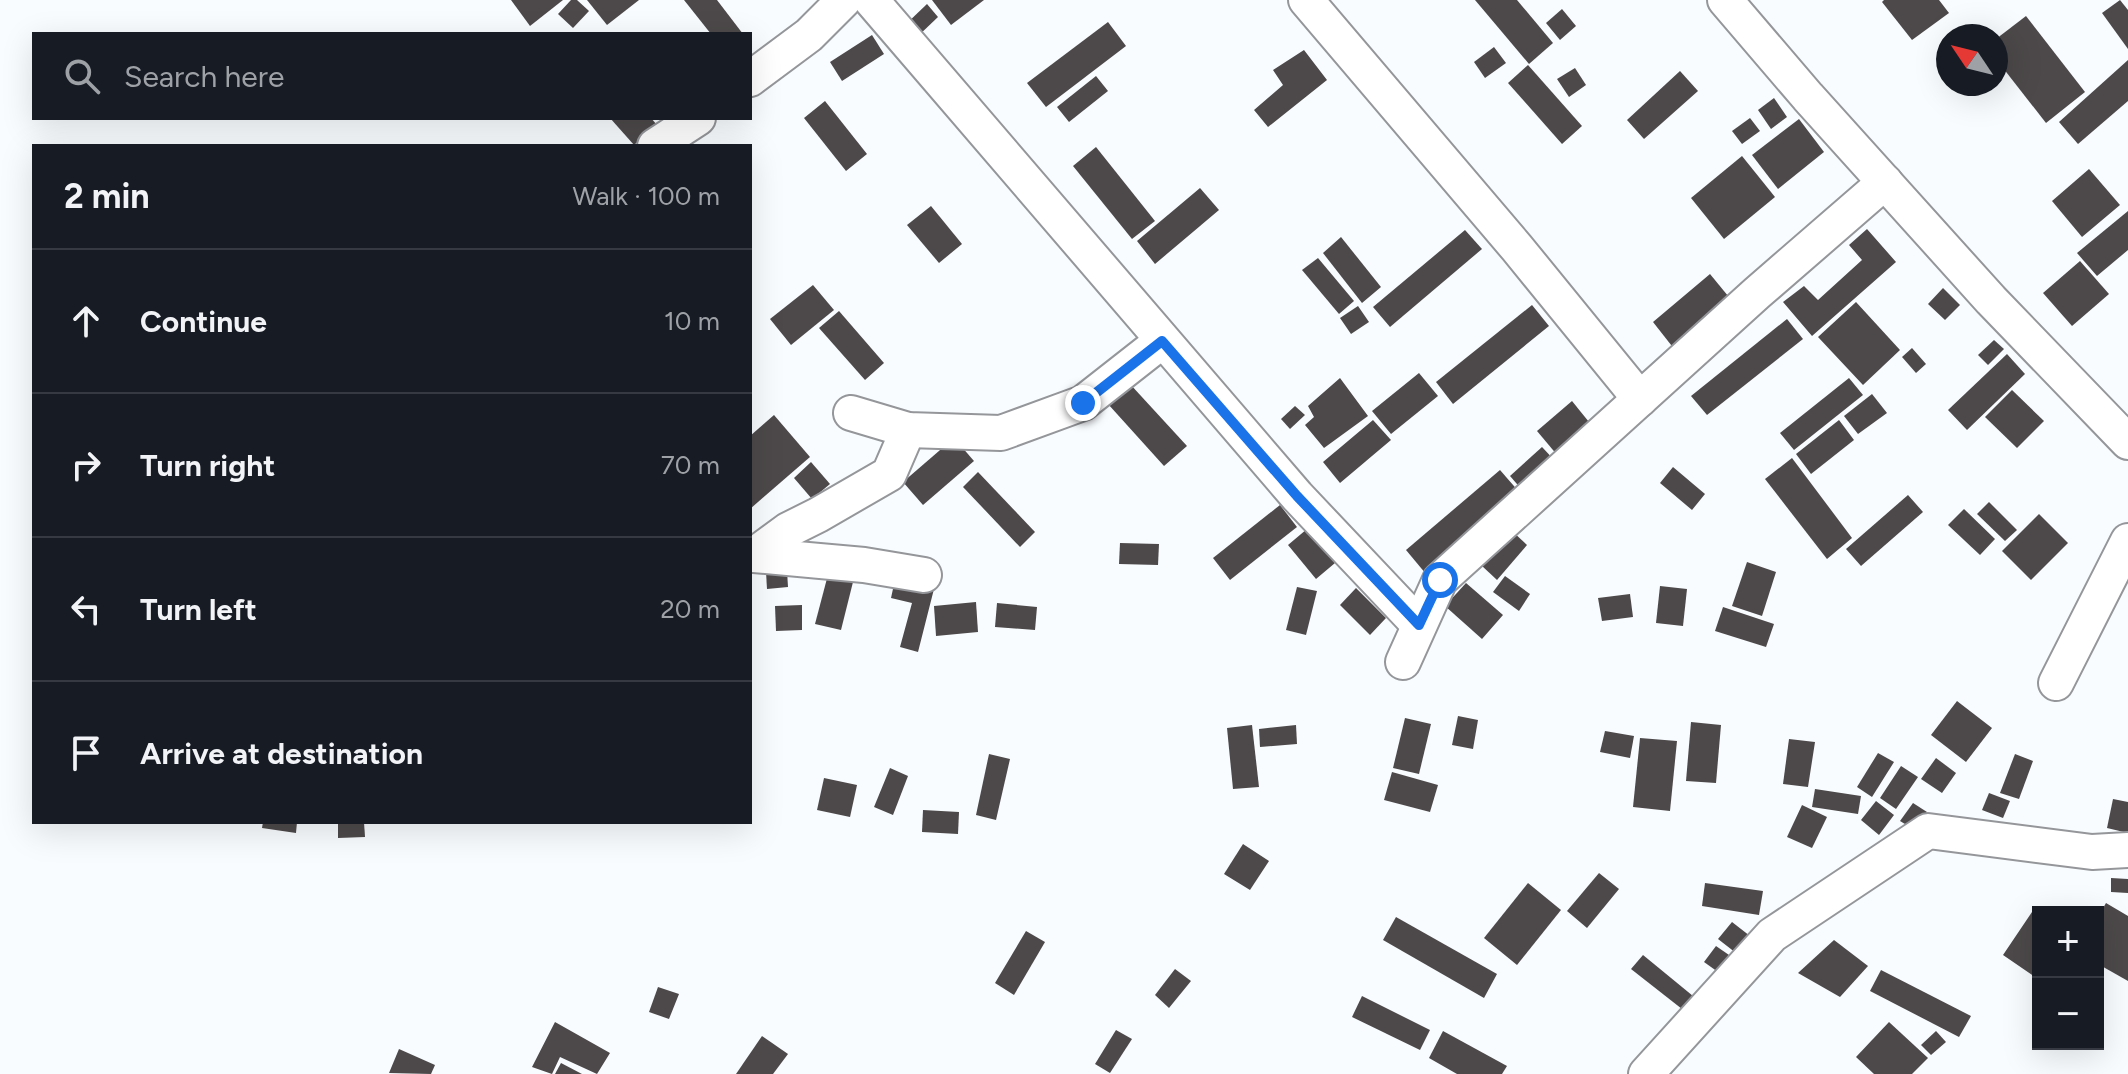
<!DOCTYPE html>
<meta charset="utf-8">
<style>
body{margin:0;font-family:Figtree,sans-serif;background:#242831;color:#f1f3f6}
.controls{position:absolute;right:24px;bottom:24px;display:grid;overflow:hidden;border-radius:0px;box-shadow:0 8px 32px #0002}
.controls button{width:72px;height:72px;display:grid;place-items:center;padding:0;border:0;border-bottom:2px solid #363941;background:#171b24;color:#f1f3f6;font:40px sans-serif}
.compass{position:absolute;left:1936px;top:24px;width:72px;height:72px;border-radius:50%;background:#171b24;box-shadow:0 8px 32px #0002;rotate:305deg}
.stop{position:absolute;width:24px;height:24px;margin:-18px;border:6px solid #1a73e8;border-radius:50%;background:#fff}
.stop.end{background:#1a73e8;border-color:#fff;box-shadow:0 2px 8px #0008}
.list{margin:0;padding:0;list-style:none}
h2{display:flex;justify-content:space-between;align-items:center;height:104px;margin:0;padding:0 32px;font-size:34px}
h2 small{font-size:26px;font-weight:400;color:#9ea1a6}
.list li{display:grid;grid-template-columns:52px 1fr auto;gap:24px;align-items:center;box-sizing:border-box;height:144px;padding:0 32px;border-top:2px solid #363941}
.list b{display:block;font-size:30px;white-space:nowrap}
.list em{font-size:26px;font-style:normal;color:#9ea1a6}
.icon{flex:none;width:44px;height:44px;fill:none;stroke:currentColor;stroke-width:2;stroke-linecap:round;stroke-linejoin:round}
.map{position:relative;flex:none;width:2128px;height:1074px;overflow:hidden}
.search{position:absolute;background:#171b24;box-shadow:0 8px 32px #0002;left:32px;top:32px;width:720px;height:88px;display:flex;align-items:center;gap:20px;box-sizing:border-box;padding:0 28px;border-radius:0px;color:#9ea1a6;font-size:30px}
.panel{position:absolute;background:#171b24;box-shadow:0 8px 32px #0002;left:32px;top:144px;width:720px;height:680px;border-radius:0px}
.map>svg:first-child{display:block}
</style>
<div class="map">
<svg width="2128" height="1074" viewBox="0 0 2128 1074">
<rect width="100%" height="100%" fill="#f9fcff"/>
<!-- building -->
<g fill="#4d494a">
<path d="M511 0H563L530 26Z"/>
<path d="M571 0H577L589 11 573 28 558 14Z"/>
<path d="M587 0H639L607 25Z"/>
<path d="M684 0H717L743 34H711Z"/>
<path d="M932 0H984L951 25Z"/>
<path d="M1475 0H1517L1553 43 1529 64Z"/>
<path d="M1884 0H1939L1949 13 1912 40 1882 2Z"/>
<path d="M2120 0 2128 10V49L2102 13Z"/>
<path d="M927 4 938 17 916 38 904 26Z"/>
<path d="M1562 9 1576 26 1560 40 1546 23Z"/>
<path d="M2026 16 2085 92 2046 123 1996 59V39Z"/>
<path d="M1108 22 1126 46 1046 107 1027 83Z"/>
<path d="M872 35 884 54 842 81 830 62Z"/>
<path d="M1494 47 1506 63 1485 78 1474 62Z"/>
<path d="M1304 50 1327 80 1268 127 1254 110 1283 85 1273 70Z"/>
<path d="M2128 60V101L2078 144 2059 122Z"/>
<path d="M1528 65 1582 126 1562 144 1508 83Z"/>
<path d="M1575 68 1586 85 1569 97 1557 79Z"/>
<path d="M1680 71 1698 91 1644 139 1627 120Z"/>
<path d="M1096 76 1108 91 1069 122 1057 107Z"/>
<path d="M1774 98 1787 117 1771 129 1758 110Z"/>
<path d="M825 101 867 154 846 171 804 118Z"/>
<path d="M610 118H651L657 125 634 145Z"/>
<path d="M1750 118 1760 131 1742 144 1732 131Z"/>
<path d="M1799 119 1824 152 1778 189 1752 155Z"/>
<path d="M1096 147 1155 221 1132 239 1073 166Z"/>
<path d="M1742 156 1775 197 1724 239 1691 198Z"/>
<path d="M2089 169 2120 205 2082 237 2052 201Z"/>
<path d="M1200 188 1219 210 1155 264 1137 241Z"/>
<path d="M931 206 962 244 939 263 907 225Z"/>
<path d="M2128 211V250L2097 276 2077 253Z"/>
<path d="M1867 229 1896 262 1812 336 1783 302 1804 286 1818 300 1862 260 1849 245Z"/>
<path d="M1465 230 1482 249 1390 327 1373 307Z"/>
<path d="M1341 237 1381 287 1362 303 1323 253Z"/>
<path d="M1318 258 1354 301 1339 314 1302 270Z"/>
<path d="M2080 261 2109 294 2072 326 2043 293Z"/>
<path d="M1710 274 1733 302 1675 350 1653 322Z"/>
<path d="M813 285 834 310 791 345 770 319Z"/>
<path d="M1943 288 1960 305 1945 320 1928 304Z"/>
<path d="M1856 302 1900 350 1863 385 1818 337Z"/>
<path d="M1532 305 1549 326 1453 404 1436 382Z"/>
<path d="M1358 306 1369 322 1351 334 1340 318Z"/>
<path d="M839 311 884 363 865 380 819 328Z"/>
<path d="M1787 319 1803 339 1707 415 1691 396Z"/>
<path d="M1994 340 2004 349 1988 365 1978 355Z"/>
<path d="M1912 348 1926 364 1916 373 1902 357Z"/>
<path d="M2007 354 2025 374 1967 430 1948 410Z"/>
<path d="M1419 373 1438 396 1391 434 1372 411Z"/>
<path d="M1340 378 1368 416 1324 448 1305 425 1314 417 1308 406Z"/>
<path d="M1849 378 1863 395 1794 450 1780 433Z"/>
<path d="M1130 384 1187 446 1164 466 1108 404Z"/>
<path d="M2012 390 2044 421 2017 448 1985 417Z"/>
<path d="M1872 394 1887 413 1858 434 1844 416Z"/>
<path d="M1572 401 1593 427 1558 456 1537 431Z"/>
<path d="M1295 406 1305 415 1290 429 1281 419Z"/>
<path d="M774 415 810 457 750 509V436Z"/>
<path d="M1373 420 1391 440 1340 483 1323 462Z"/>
<path d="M1839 420 1854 440 1811 474 1796 454Z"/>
<path d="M954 438 974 461 923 505 903 482Z"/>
<path d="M1542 447 1556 462 1523 491 1510 476Z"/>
<path d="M1792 458 1852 538 1827 559 1765 479Z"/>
<path d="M811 462 830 484 812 499 794 478Z"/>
<path d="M1673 467 1705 494 1692 510 1660 483Z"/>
<path d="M1500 470 1520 493 1426 574 1406 550Z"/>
<path d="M978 472 1035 532 1020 547 963 487Z"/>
<path d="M1908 495 1923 512 1861 566 1846 549Z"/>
<path d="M1989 502 2017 530 2005 541 1977 514Z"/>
<path d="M1280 505 1297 527 1230 580 1213 558Z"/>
<path d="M1964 509 1995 539 1980 555 1948 525Z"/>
<path d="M2039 514 2068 543 2031 580 2002 551Z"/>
<path d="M1307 529 1335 563 1316 579 1288 545Z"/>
<path d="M1511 530 1527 545 1497 580 1481 565Z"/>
<path d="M1120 543 1159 544 1158 565 1119 564Z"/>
<path d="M1747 562 1776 572 1762 616 1732 606Z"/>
<path d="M830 567 855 574 841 630 815 624Z"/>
<path d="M787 570 788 587 767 589 766 572Z"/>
<path d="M896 575 935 585 918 652 900 647 912 603 891 598Z"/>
<path d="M1505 576 1530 594 1519 611 1493 592Z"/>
<path d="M1466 583 1503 615 1482 639 1445 606Z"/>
<path d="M1660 586 1687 589 1683 626 1656 623Z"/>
<path d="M1297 587 1317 591 1306 635 1286 630Z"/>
<path d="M1356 588 1386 618 1370 635 1340 605Z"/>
<path d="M1630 594 1633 617 1602 621 1598 598Z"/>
<path d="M976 602 978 632 936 636 934 606Z"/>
<path d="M997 603 1037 607 1035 630 995 627Z"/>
<path d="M802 605V630L776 631 775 606Z"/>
<path d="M1723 607 1774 624 1766 647 1715 631Z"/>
<path d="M1957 701 1992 728 1966 762 1931 735Z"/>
<path d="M1458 716 1478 720 1473 749 1452 745Z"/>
<path d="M1405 718 1431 724 1419 774 1393 768Z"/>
<path d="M1691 722 1721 725 1716 783 1686 781Z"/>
<path d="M1252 725 1259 787 1233 789 1227 728Z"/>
<path d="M1296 725 1297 744 1260 747 1259 729Z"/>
<path d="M1605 731 1634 736 1630 758 1600 752Z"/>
<path d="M1640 738 1677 741 1670 811 1633 807Z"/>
<path d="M1789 739 1815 742 1808 787 1783 784Z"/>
<path d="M1878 753 1894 762 1872 797 1857 787Z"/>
<path d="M989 754 1010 759 996 820 976 815Z"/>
<path d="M2015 754 2033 761 2019 799 2000 793Z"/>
<path d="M1936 758 1956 773 1942 793 1921 779Z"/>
<path d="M1901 766 1918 777 1896 809 1880 798Z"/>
<path d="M890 768 908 776 893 815 874 807Z"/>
<path d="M1392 772 1438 785 1430 812 1384 800Z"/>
<path d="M824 778 857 785 850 817 817 810Z"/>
<path d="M1815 789 1861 796 1858 814 1812 807Z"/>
<path d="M1989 793 2010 801 2003 818 1982 810Z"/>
<path d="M2113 799 2128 802V833L2107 828Z"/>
<path d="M1876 801 1894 815 1879 835 1861 820Z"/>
<path d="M1913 803 1927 812 1915 830 1900 821Z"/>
<path d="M1802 805 1827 817 1812 848 1787 837Z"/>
<path d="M923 810 959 812 958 834 922 832Z"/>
<path d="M263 822H297L296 833 262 828Z"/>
<path d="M338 822H364L365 837 338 838Z"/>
<path d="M1243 844 1269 861 1250 890 1224 874Z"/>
<path d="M1599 873 1619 889 1587 928 1567 911Z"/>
<path d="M2111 878 2128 879V893L2111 892Z"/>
<path d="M1528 883 1561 910 1517 965 1484 938Z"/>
<path d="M1705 883 1763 891 1759 915 1702 906Z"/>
<path d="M2106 903 2128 916V981L2098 964V917Z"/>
<path d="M2036 906 2045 912H2038V979L2003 955Z"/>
<path d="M1396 917 1497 974 1484 998 1383 940Z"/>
<path d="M1732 922 1750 936 1736 953 1718 939Z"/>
<path d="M1026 931 1045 942 1014 995 995 983Z"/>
<path d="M1834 940 1868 966 1840 997 1798 973Z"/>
<path d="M1716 946 1729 955 1718 972 1704 962Z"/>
<path d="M1643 955 1693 996 1682 1009 1631 969Z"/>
<path d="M1175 969 1191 981 1169 1008 1155 995Z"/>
<path d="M1881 970 1971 1016 1959 1037 1870 991Z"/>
<path d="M658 987 679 994 669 1019 649 1012Z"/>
<path d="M1362 996 1430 1030 1420 1050 1352 1017Z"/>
<path d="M555 1022 610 1053 597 1074 560 1057 552 1074 532 1067Z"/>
<path d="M1889 1022 1928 1058 1912 1074H1874L1856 1057Z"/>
<path d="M1116 1030 1132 1039 1110 1073 1095 1064Z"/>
<path d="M1443 1031 1507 1066 1502 1074H1457L1429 1058Z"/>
<path d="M1936 1031 1946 1042 1931 1055 1921 1045Z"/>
<path d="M762 1036 788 1054 773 1074H736Z"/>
<path d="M399 1049 435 1065 431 1074 389 1073Z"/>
<path d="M561 1063 582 1074H555Z"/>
</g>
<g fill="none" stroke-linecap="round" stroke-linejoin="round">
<!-- street casing -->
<g stroke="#94969a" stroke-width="38">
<g id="street">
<path d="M871 0 1297 496 1419 625"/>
<path d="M1306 0 1517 248 1640 399"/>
<path d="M1725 0 1808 97 1991 300 2128 442"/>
<path d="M750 79 809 35 844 0"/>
<path d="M655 146 698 118"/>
<path d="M851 413 908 430 1001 433 1083 403 1162 341"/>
<path d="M750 555H754L788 530 818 515 889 474 908 430"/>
<path d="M754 555 864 565 924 575"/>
<path d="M1403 662 1440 580 1757 293 1885 182"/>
<path d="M2056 683 2128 541"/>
<path d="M1646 1074 1772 935 1928 831 2092 852 2128 850"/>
</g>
</g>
<!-- street -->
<use href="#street" stroke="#fff" stroke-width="34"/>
</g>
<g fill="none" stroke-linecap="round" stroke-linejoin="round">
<!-- route -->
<path stroke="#1a73e8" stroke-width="10" d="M1083 403 1162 341 1297 496 1419 625 1440 580"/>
</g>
</svg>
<div class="controls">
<button>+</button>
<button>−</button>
</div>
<svg class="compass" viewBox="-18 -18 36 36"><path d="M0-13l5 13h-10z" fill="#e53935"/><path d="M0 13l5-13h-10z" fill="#9ea1a6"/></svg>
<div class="stop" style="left:1440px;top:580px"></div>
<div class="stop end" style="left:1083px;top:403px"></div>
<div class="search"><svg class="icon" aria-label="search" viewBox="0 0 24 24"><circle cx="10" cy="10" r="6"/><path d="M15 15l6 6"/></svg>Search here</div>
<section class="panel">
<h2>2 min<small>Walk · 100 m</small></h2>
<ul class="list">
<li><svg class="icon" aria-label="ahead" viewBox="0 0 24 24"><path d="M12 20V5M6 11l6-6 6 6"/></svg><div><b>Continue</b></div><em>10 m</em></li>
<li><svg class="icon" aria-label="right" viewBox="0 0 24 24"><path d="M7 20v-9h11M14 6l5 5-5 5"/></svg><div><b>Turn right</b></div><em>70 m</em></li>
<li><svg class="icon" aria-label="left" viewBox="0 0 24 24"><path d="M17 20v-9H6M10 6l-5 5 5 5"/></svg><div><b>Turn left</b></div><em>20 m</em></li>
<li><svg class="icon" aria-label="arrive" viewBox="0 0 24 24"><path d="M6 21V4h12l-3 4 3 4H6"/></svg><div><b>Arrive at destination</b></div></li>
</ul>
</section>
</div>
